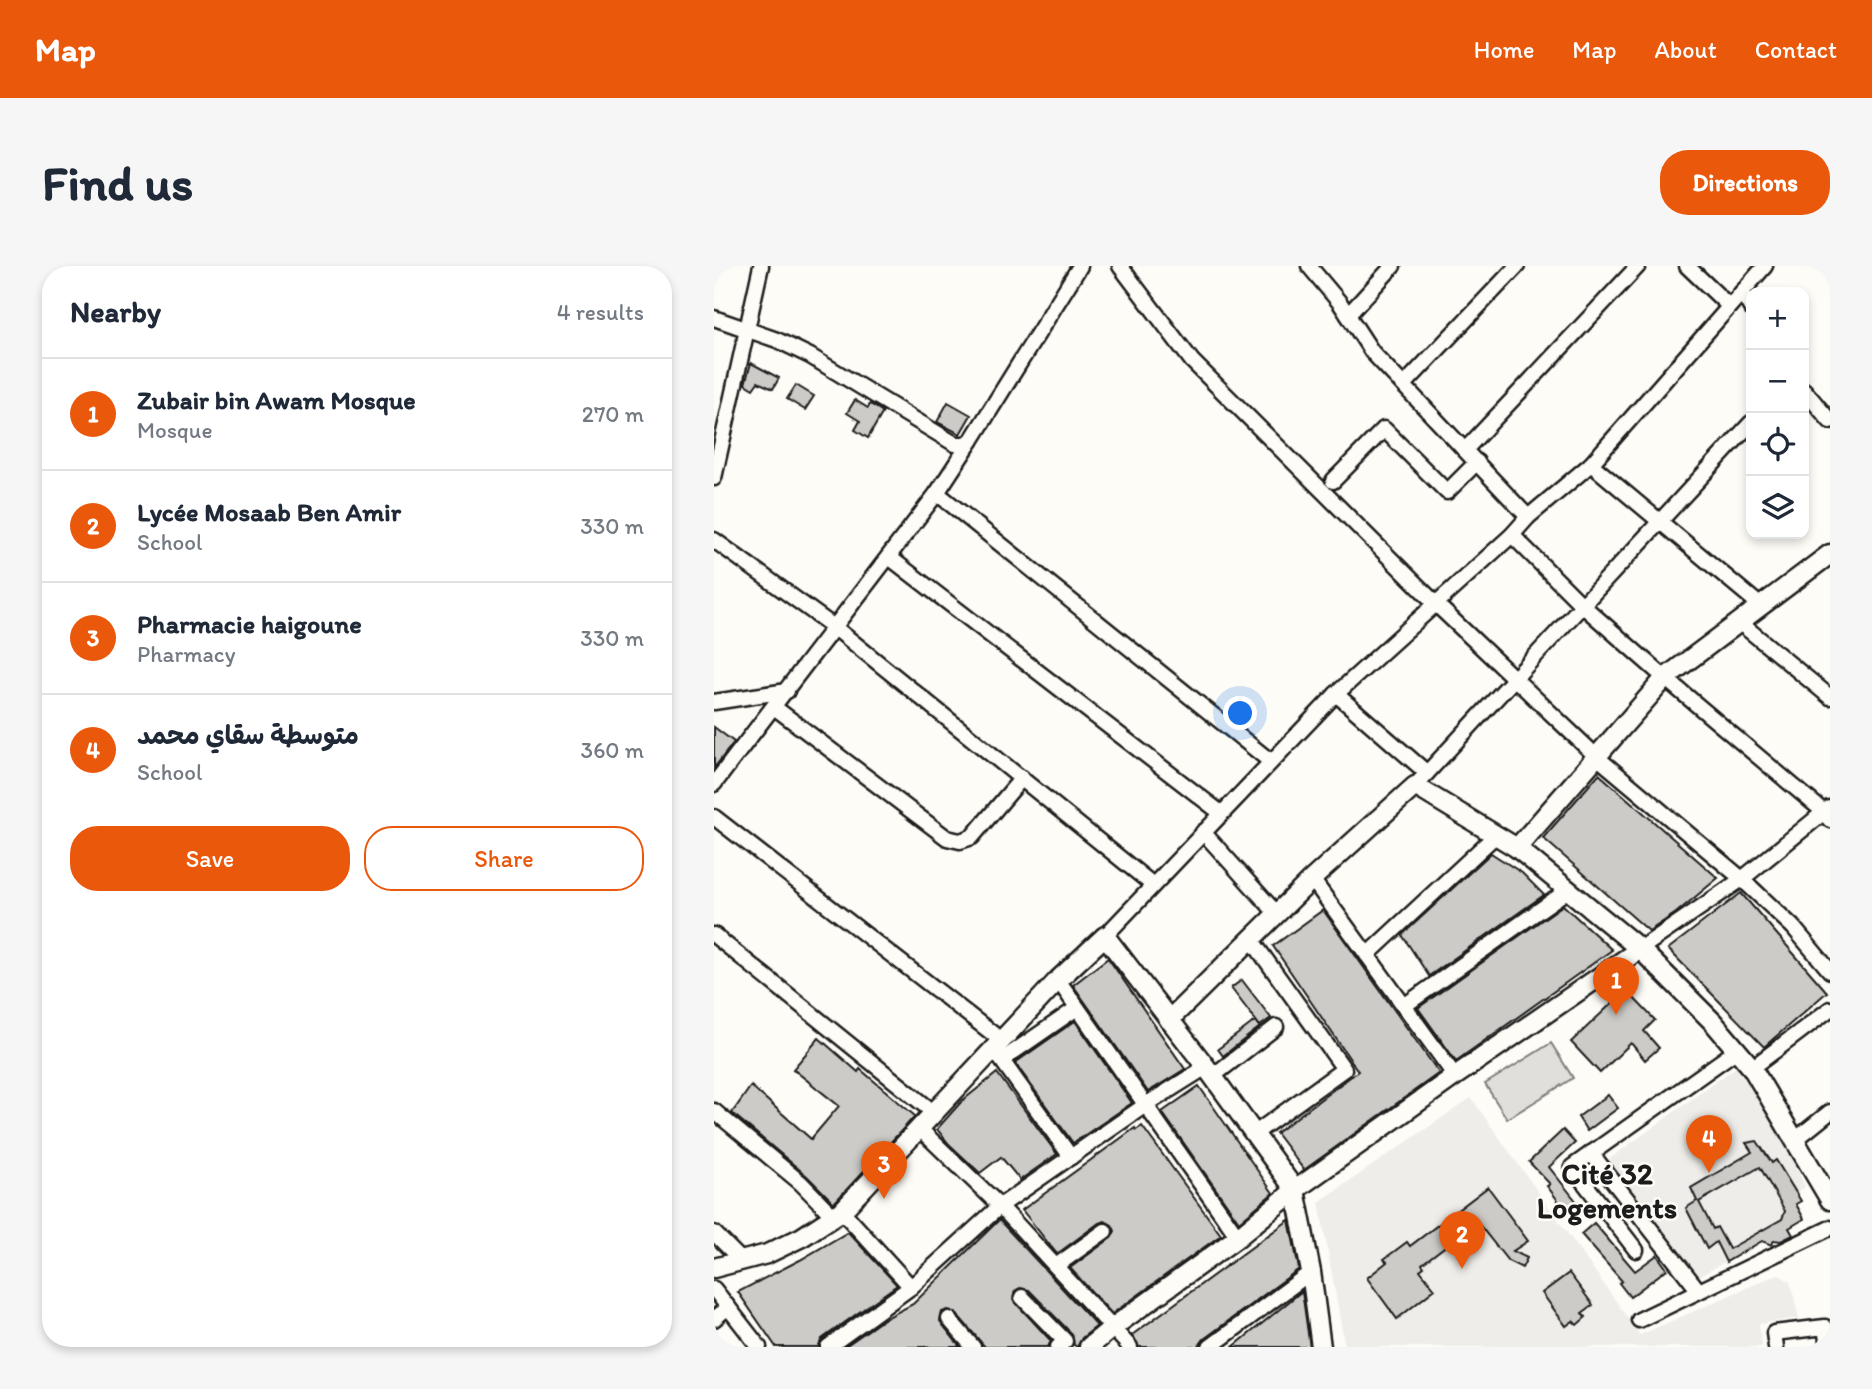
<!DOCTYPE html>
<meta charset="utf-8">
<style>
body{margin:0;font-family:Itim,"Playpen Sans Arabic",sans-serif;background:#f6f6f7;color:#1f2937}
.controls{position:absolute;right:21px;top:21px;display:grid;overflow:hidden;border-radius:14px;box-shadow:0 4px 10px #0003}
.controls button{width:63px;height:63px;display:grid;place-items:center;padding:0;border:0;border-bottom:2px solid #e0e1e3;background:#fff;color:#1f2937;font:35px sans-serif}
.you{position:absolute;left:527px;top:448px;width:24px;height:24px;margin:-18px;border:5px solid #fff;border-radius:50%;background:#1a73e8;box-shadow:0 0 0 10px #1a73e833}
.badge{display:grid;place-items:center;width:46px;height:46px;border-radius:50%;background:#ea580c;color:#fff;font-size:23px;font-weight:700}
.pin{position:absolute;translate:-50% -58px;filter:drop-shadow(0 2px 4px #0008)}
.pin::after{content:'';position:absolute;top:37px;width:24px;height:21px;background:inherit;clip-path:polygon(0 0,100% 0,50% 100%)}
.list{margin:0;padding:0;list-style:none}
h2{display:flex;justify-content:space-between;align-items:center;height:91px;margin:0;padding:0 28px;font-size:30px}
h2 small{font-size:23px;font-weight:400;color:#747a83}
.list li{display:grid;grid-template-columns:46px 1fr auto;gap:21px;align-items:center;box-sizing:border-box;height:112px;padding:0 28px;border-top:2px solid #e0e1e3}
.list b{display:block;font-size:26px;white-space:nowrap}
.list p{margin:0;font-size:23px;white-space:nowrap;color:#747a83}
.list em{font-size:23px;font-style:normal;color:#747a83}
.actions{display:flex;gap:14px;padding:21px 28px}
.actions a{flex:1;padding:16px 0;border:2px solid #ea580c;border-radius:28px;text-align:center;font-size:24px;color:#ea580c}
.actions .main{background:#ea580c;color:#fff}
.icon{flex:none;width:38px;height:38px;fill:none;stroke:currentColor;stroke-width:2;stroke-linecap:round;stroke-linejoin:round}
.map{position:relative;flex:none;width:1116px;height:1081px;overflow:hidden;border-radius:28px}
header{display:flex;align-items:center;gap:42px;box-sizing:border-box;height:98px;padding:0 35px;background:#ea580c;color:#fff}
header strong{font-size:33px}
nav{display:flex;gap:38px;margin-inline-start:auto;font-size:24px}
.intro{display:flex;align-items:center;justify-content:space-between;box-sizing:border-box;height:168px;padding:0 42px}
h1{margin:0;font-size:49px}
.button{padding:18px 32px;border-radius:28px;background:#ea580c;color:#fff;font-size:24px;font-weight:700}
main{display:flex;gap:42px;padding:0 42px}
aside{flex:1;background:#fff;border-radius:28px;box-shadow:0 4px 10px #0003}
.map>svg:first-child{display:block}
</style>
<header>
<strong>Map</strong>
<nav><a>Home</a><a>Map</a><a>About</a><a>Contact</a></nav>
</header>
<div class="intro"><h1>Find us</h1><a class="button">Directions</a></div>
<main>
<aside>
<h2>Nearby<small>4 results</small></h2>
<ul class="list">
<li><span class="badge">1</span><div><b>Zubair bin Awam Mosque</b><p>Mosque</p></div><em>270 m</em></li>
<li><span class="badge">2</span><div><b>Lycée Mosaab Ben Amir</b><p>School</p></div><em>330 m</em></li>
<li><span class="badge">3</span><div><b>Pharmacie haigoune</b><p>Pharmacy</p></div><em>330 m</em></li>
<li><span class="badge">4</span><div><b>متوسطة سقاي محمد</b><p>School</p></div><em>360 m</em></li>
</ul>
<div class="actions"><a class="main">Save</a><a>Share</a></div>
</aside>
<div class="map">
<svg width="1116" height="1081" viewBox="0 0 1116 1081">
<rect width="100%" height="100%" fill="#fdfcf7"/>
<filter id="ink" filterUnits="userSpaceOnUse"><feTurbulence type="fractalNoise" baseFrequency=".0143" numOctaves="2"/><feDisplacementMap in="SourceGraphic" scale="14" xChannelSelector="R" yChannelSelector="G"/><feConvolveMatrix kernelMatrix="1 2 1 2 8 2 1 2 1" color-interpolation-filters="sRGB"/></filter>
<g filter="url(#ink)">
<!-- built -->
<g fill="#eeede9">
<path d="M1022 801 1071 876 1091 921 1082 927 1087 935 1082 939 1090 953 1075 961 1080 971 1079 973 1060 974 1056 978 1050 974 984 1011 894 894Z"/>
<path d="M757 832 926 1069 1064 1008 1076 1016 1085 1052 1045 1058 1048 1081H631L605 936Z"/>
</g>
<!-- green -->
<path fill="#e0dfdb" stroke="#7e7e7c" stroke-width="2" d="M837 777 859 812 793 853 771 818Z"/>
<!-- building -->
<g fill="#cccbc8" stroke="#1c1c1c" stroke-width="2" fill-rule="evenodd">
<path d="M37 97 65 112 59 123 44 116 39 123 31 118Z"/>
<path d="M82 119 100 130 91 144 73 133Z"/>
<path d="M141 134 154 142 156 138 169 146 154 172 141 164 146 155 133 147Z"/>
<path d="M234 136 257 149 246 168 223 156Z"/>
<path d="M0 461 20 476 0 502Z"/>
<path d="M885 508 1004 612 962 647 935 665 829 572Z"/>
<path d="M777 587 808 607 830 629 715 710 688 669Z"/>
<path d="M1027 627 1113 726 1050 781 954 683Z"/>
<path d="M849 639 898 684 742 795 704 742Z"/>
<path d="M609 644 725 807 590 904 562 867 644 805 559 680Z"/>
<path d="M394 692 471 803 434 826 359 719Z"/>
<path d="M528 714 557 752 546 760 517 722Z"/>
<path d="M912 724 941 754 930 765 945 782 931 794 917 777 886 807 857 776Z"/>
<path d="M361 755 418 837 359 877 301 797Z"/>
<path d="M541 755 546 761 509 790 504 783Z"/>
<path d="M105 772 144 806 146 803 201 850 120 937 93 910 18 847 37 820 97 873 125 840 79 803Z"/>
<path d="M283 807 343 888 306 914 287 891 266 907 235 878 223 863 248 835Z"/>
<path d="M485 820 559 927 525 956 448 846Z"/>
<path d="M894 829 904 842 873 865 864 851Z"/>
<path d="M428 860 507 969 398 1048 356 1002 397 972 401 965 398 959 391 955 385 957 343 988 308 944 421 862 422 864Z"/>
<path d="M849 864 861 877 835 901 863 936 852 945 833 920 836 918 815 896Z"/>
<path d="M1043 875 1058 897 1062 894 1087 935 1082 938 1090 953 1075 962 1079 969 1067 975 1060 974 1058 979 1048 975 1012 996 1002 976 993 983 972 942 983 935 977 922 1038 886 1032 877ZM1046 901 1071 945 1068 953 1015 983 1003 961 999 963 985 936Z"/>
<path d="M774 921 814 975 799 985 813 992 808 1002 794 995 763 956 708 998 710 1001 706 1004 721 1023 683 1053 653 1012 673 996 670 993 693 976 696 980Z"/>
<path d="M285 954 383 1060 368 1072 363 1081 360 1079 358 1068 315 1024 306 1022 301 1025 299 1034 337 1075 334 1081H271L242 1047 234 1044 228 1046 226 1055 246 1081H130L170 1053 199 1038Z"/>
<path d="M575 954 585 1003 490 1073 484 1081H425L418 1069Z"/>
<path d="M880 957 921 1005 943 989 953 1003 916 1031 905 1017 908 1015 867 968Z"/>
<path d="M134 966 183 1019 108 1073 104 1081H62L24 1026 86 994Z"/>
<path d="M855 1007 879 1039 868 1047 872 1051 863 1059 859 1055 852 1060 828 1027Z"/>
<path d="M588 1025 596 1081H519Z"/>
</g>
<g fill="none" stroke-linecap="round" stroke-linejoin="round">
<!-- minor casing -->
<g stroke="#1c1c1c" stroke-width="19">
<g id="minor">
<path d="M406 0 478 95 721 337 884 492 1028 613 1079 661 1116 705"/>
<path d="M595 0 626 37 658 86 814 251"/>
<path d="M973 0 1015 40"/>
<path d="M1028 26 1037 42"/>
<path d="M634 49 679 0"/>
<path d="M0 52 63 74 96 90 241 178H250L257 175 366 0"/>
<path d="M690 119 803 0"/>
<path d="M1090 124 1116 155"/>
<path d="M751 184 924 0"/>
<path d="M877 198 1047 340"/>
<path d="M0 212 47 0"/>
<path d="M619 215 670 163 733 226 763 196"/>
<path d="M223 227 556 495"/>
<path d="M798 269 868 339 951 412 1110 546 1116 554"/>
<path d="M0 274 120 361 439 619"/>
<path d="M175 291 507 547"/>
<path d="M1025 356 1116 431"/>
<path d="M622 428 713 507"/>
<path d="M0 436 73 425"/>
<path d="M60 441 233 572 246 575 258 571 308 512"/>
<path d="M0 518 223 227 257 175"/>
<path d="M701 520 1037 157"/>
<path d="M0 551 287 774"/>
<path d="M489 566 563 648"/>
<path d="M598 613 741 810"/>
<path d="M0 669 219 846"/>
<path d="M391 670 622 428 798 269 814 251 877 198 1051 0"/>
<path d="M537 673 630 803 540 868"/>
<path d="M926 683 1028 613 1115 542"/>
<path d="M653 689 782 569"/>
<path d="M344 714 524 971"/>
<path d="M690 740 854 624"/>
<path d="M279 782 357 891"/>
<path d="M288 794 363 742"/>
<path d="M1038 802 1116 743"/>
<path d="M499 810 562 761"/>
<path d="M0 845 87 917 120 951"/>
<path d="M206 863 286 940 416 1081"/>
<path d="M1081 874 1116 846"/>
<path d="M877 887 985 1025"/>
<path d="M128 945 197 1021"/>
<path d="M0 967 28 995"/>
<path d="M922 984 858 901 1023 784"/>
<path d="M342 1000 391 965"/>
<path d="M0 1023 45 1081"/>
<path d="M308 1031 351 1075 344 1081"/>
<path d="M0 1053 14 1041"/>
<path d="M235 1053 259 1081"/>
<path d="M925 1054 1116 962"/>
<path d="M114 1081 197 1021 286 940 430 840 492 801"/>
<path d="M496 1081 597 1006"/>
<path d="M1062 1081 1060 1067 1111 1061 1114 1081"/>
</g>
</g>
<!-- tertiary casing -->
<g stroke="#1c1c1c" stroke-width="23">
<g id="tertiary">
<path d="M803 582 951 412 1116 288"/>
<path d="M455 754 598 613 701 520 803 582 926 683 999 756 1038 802 1116 934"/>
<path d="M0 1002 53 988 88 971 128 945 344 714 391 670 492 801 581 924 597 1006 607 1081"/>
<path d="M375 1081 398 1062 524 971 581 924 741 810 926 683"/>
</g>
</g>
<!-- minor -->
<use href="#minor" stroke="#fdfcf7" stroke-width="14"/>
<!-- tertiary -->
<use href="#tertiary" stroke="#fdfcf7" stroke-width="18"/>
</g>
</g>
<g text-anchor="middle" stroke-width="5" stroke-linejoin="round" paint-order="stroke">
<!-- quarter labels -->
<g font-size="30" font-weight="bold" fill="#1c1c1c" stroke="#fdfcf7">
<text x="893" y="918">Cité 32<tspan x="893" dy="34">Logements</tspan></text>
</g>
</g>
</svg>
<div class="controls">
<button>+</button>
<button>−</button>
<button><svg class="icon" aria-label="locate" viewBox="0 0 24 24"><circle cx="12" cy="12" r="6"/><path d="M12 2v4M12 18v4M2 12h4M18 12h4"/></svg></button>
<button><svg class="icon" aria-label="layers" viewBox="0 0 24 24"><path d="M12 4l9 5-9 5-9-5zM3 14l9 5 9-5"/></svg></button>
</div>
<div class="you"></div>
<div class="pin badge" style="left:902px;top:749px">1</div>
<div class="pin badge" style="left:748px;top:1003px">2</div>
<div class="pin badge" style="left:170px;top:933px">3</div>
<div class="pin badge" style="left:995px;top:907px">4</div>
</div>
</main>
